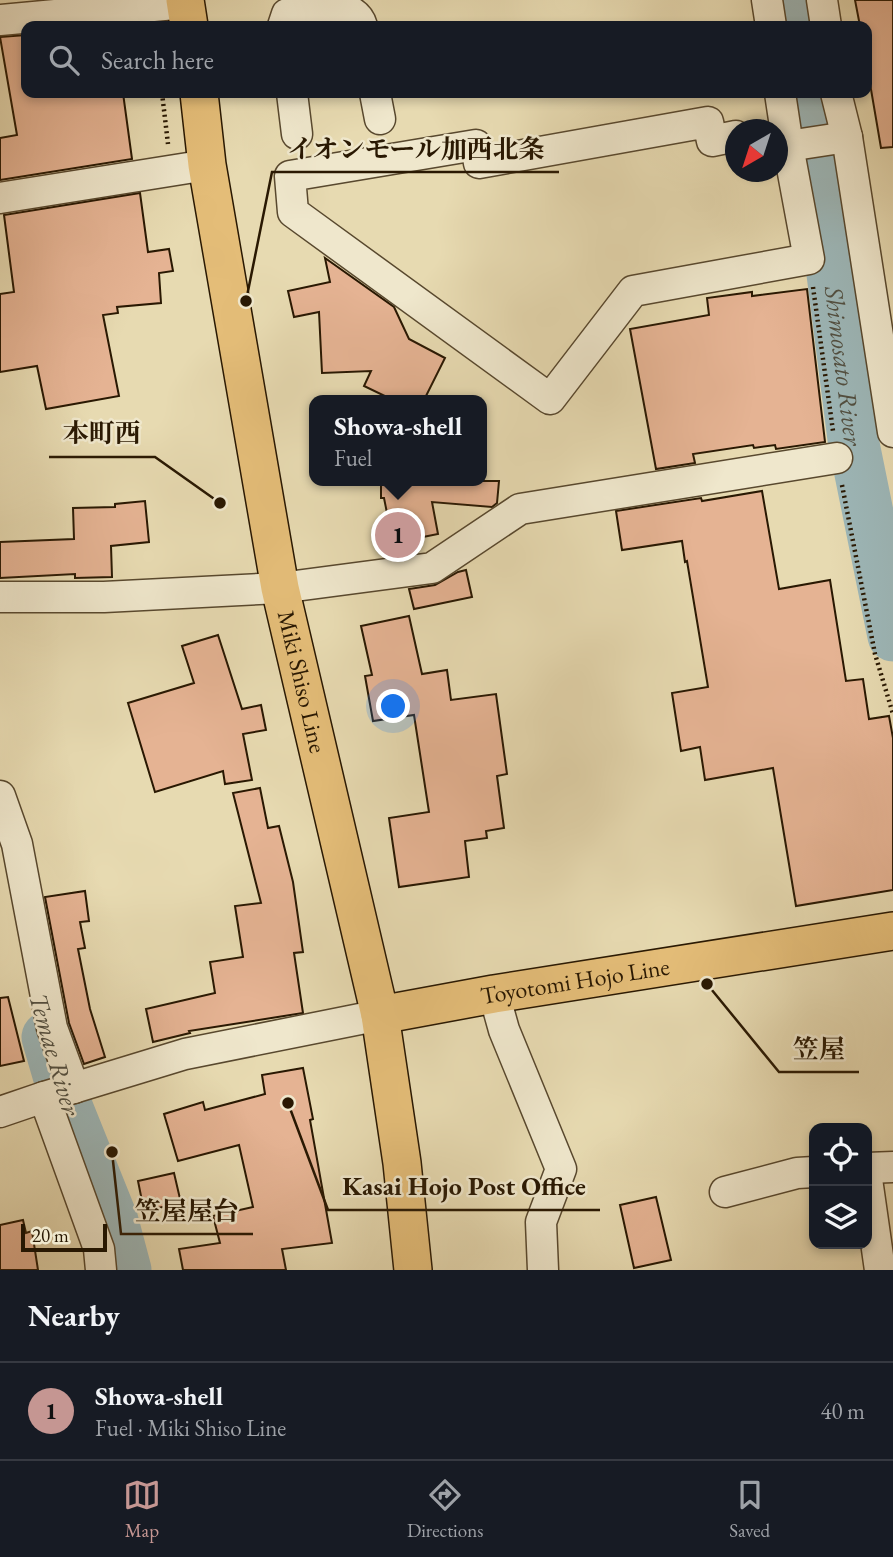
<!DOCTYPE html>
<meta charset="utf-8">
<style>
body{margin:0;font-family:"EB Garamond","Noto Serif JP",serif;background:#20242c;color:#f1f3f6}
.controls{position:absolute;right:21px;bottom:21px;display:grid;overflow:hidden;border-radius:14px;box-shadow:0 4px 10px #0003}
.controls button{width:63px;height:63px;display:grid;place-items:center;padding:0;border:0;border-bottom:2px solid #363941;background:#171b24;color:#f1f3f6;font:35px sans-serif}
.compass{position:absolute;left:725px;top:119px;width:63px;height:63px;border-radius:50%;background:#171b24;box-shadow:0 4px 10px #0003;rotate:219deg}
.scale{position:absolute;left:21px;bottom:18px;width:86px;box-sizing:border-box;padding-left:7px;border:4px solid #291802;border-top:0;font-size:19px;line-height:24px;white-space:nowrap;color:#291802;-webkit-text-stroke:5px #efe7cc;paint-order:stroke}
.you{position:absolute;left:394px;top:707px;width:24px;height:24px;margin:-18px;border:5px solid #fff;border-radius:50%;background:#1a73e8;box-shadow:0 0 0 10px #1a73e833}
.badge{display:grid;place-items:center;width:46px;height:46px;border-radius:50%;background:#c59692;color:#111;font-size:23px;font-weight:700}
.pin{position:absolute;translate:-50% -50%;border:4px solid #fff;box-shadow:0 2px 7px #0006}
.popup{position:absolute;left:309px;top:395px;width:178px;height:91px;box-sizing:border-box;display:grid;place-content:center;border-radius:14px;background:#171b24;filter:drop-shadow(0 2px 5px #0005);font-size:23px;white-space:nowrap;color:#9ea1a6}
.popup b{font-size:26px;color:#f1f3f6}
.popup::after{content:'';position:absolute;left:50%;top:100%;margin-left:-14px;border:14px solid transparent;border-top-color:#171b24}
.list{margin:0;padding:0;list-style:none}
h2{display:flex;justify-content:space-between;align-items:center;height:91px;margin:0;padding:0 28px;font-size:30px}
h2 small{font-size:23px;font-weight:400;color:#9ea1a6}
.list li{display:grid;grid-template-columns:46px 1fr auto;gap:21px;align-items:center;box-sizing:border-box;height:98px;padding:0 28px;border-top:2px solid #363941}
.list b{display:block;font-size:26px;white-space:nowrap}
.list p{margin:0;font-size:23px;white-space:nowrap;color:#9ea1a6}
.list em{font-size:23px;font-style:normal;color:#9ea1a6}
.icon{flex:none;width:38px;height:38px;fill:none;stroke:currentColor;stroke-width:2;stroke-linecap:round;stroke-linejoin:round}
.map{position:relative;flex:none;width:893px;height:1270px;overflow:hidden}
.search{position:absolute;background:#171b24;box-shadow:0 4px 10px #0003;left:21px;right:21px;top:21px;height:77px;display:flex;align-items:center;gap:18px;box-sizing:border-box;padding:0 24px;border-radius:14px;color:#9ea1a6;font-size:26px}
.sheet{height:189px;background:#171b24}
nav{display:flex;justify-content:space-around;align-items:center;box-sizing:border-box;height:98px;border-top:2px solid #363941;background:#171b24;font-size:19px;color:#9ea1a6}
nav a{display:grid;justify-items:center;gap:4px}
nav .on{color:#c59692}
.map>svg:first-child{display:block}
</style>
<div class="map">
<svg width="893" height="1270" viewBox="0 0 893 1270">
<rect width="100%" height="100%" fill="#e7dab1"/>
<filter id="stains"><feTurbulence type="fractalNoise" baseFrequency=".00286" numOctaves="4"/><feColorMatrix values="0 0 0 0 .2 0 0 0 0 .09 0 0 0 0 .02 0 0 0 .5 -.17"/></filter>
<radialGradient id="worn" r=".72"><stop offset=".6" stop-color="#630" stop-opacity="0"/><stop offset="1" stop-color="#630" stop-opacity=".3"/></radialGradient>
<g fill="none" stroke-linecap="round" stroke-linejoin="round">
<!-- river -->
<g stroke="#9db7b8" stroke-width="51">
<path d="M797 0 801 26"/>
<path id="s1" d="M809 93 853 439 893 636"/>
<path d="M47 1037 68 1109 113 1221 126 1270"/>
</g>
</g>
<!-- building -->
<g fill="#e5b393" stroke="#291802" stroke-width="2">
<path d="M855 0H893V147L881 148 867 66V26H860Z"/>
<path d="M26 35V93H123L132 159 0 180V138L17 135 0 37Z"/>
<path d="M140 193 148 252 169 249 173 271 159 273 161 303 117 307 118 313 103 315 119 396 46 409 37 366 0 372V294L14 292 4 215Z"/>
<path d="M325 258 394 307 409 339 445 358 424 400H393L364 386 371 371 322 373 319 312 294 317 288 291 330 282Z"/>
<path d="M807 289 825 442 776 449 775 445 754 448 753 445 693 454 695 463 656 469 630 329 709 315 707 298 752 292V296Z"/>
<path d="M381 481H499L497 503 492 507 432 502 438 534 393 543 384 498H381Z"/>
<path d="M762 491 779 589 830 580 846 681 863 679 869 719 889 716 893 738V890L796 906 773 768 705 780 700 747 681 751 672 693 708 687 687 561 685 562 682 541 622 550 616 511 701 498 702 501Z"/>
<path d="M145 501 149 542 111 546 112 577 75 578V574L0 578V542L74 539 73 508 115 507V504Z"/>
<path d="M466 570 472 597 414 609 409 589 435 585 458 572Z"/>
<path d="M409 616 422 674 447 670 451 700 496 694 507 774 497 776 504 828 486 831 487 838 465 841 469 877 399 887 389 818 429 812 414 715 373 721 365 676 372 675 361 626Z"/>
<path d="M218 635 242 709 261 705 266 730 243 734 252 780 225 784 223 771 155 792 128 703 194 683 182 646Z"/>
<path d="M260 788 268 828 279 826 293 882 303 952 294 953 303 1013 189 1031 190 1033 153 1042 146 1009 215 993 210 962 243 957 235 906 261 903 233 793Z"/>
<path d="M85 891 89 921 80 922 85 948 78 949 90 1009 105 1057 84 1064 69 1023 45 897Z"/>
<path d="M8 997 24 1061 0 1066V998Z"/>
<path d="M303 1068 313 1119 310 1120 332 1243 282 1249 286 1270H183L179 1249 220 1243 213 1216 253 1207 239 1145 178 1161 164 1114 203 1102 205 1110 265 1094 262 1075Z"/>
<path d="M174 1173 181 1203 144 1211 138 1181Z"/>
<path d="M656 1197 671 1260 634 1268 620 1205Z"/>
<path d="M23 1220 26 1233 32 1231 38 1270H0V1225Z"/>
</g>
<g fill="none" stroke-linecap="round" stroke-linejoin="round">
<!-- minor casing -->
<g stroke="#58482e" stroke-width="33">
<g id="minor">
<path d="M767 0 771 26"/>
<path d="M822 0 826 26"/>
<path d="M0 20 186 3"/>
<path d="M283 26 287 14C312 5 355 0 362 26"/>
<path d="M292 93 297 134"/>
<path d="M375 93 380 119"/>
<path d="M836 93 847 137 893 432"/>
<path d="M736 136 712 141 708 122 479 163 476 145 290 176 293 212 550 399 633 291 809 259 788 146 780 93"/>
<path d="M788 146 847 137"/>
<path d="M0 198 207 165"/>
<path d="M0 597H104L280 588 432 568 520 509 837 458"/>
<path d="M0 796 17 844 52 1028 74 1088"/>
<path d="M494 994 504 1030 561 1169 541 1222 543 1270"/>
<path d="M44 1097 99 1249 101 1270"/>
<path d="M0 1112 44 1097 185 1054 380 1015"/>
<path d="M867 1168 893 1167"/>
<path d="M867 1179 880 1270"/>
<path d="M725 1192 797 1173 814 1172"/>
</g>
</g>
<!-- major casing -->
<g stroke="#291802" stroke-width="40">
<g id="major">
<path d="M185 0 189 26"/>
<path id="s2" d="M199 93 207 165 280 588 380 1015 402 1163 413 1270"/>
<path id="s3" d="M380 1015 494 994 893 931"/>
</g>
</g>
<!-- path -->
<g stroke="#291802" stroke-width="4.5" stroke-dasharray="2 3.5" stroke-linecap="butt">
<path d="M162 93 168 144"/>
<path d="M813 287 833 431"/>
<path d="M842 485 875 654 893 714"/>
</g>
<!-- minor -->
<use href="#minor" stroke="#efe7cc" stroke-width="30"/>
<!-- major -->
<use href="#major" stroke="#e4bd78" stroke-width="37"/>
</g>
<g text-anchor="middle" stroke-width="5" stroke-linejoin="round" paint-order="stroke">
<!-- street labels -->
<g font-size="24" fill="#291802" stroke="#efe7cc">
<text dy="8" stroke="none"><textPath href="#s2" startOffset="598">Miki Shiso Line</textPath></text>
<text dy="8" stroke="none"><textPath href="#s3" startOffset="198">Toyotomi Hojo Line</textPath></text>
</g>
<!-- water labels -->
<g font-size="26" font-style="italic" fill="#525042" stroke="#efe7cc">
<text dy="9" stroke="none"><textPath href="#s1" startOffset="275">Shimosato River</textPath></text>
<text transform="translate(55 1054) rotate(74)" y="9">Temae River</text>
</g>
</g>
<!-- callouts -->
<path fill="none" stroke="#291802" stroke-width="2.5" d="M246 301L272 172H559M220 503L155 457H49M707 984L779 1072H859M288 1103L328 1210H600M112 1152L121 1234H253"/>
<g fill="#291802" stroke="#efe7cc" stroke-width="2.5">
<circle cx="246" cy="301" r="7"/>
<circle cx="220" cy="503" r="7"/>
<circle cx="707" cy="984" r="7"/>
<circle cx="288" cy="1103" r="7"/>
<circle cx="112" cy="1152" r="7"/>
</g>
<g font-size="26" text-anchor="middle" font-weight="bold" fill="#291802" stroke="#efe7cc" stroke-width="5" stroke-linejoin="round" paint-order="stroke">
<text x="416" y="158">イオンモール加西北条</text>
<text x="102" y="442">本町西</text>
<text x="819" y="1058">笠屋</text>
<text x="464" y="1195">Kasai Hojo Post Office</text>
<text x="187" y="1220">笠屋屋台</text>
</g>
<rect width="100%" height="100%" filter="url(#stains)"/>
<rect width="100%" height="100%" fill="url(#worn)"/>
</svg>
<div class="controls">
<button><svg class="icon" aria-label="locate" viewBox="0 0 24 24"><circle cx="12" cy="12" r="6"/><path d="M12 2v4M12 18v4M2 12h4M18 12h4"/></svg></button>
<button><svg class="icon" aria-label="layers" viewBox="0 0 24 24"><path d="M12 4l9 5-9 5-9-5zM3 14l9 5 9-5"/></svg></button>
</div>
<svg class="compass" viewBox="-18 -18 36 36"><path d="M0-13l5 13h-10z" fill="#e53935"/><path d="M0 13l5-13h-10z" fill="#9ea1a6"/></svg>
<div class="scale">20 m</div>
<div class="you"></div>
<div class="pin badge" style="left:398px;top:535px">1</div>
<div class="popup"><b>Showa-shell</b>Fuel</div>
<div class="search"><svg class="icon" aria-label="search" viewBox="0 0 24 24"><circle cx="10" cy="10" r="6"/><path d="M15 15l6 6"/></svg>Search here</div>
</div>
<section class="sheet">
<h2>Nearby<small></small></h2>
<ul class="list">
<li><span class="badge">1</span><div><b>Showa-shell</b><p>Fuel · Miki Shiso Line</p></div><em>40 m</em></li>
</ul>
</section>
<nav>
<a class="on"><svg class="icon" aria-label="map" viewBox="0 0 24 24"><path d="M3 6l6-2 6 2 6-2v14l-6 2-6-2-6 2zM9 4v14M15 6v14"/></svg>Map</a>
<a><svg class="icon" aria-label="directions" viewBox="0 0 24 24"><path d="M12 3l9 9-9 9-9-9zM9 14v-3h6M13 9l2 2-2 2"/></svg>Directions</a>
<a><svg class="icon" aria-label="saved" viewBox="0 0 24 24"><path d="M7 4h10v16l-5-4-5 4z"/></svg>Saved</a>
</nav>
